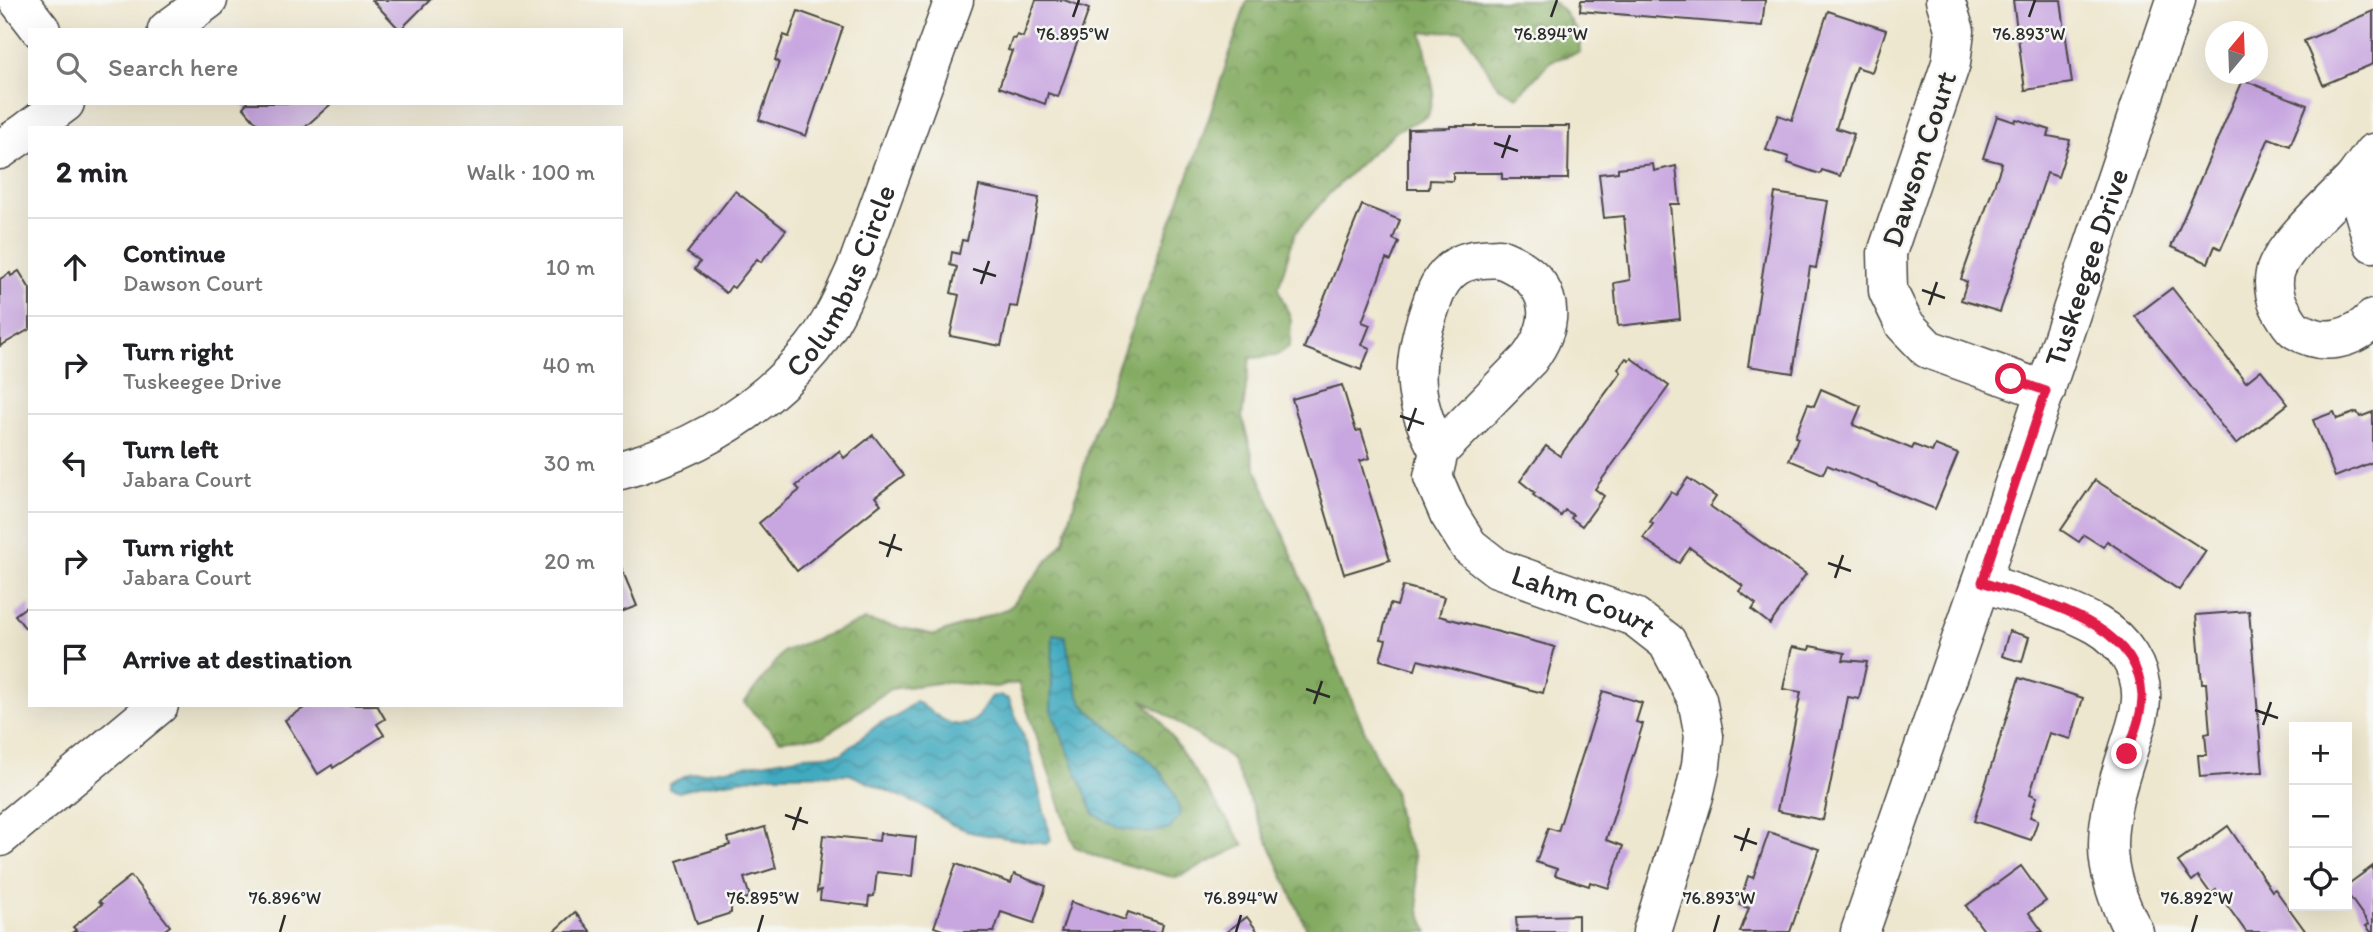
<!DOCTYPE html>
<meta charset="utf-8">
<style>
body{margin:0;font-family:Itim,sans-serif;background:#f6f6f6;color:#202124}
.controls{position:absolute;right:21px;bottom:21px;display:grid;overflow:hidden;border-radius:0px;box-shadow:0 7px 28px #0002}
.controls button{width:63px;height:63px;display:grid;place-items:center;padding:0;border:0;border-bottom:2px solid #e0e0e0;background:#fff;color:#202124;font:35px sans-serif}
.compass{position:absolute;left:2205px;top:21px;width:63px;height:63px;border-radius:50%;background:#fff;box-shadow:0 7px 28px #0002;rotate:19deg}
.stop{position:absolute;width:21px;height:21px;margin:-16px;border:5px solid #e11d48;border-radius:50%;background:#fff}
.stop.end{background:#e11d48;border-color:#fff;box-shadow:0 2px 7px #0008}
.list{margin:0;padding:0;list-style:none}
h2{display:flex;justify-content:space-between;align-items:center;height:91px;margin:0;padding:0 28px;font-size:30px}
h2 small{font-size:23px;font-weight:400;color:#757577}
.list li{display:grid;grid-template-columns:46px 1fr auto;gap:21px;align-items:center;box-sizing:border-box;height:98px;padding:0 28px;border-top:2px solid #e0e0e0}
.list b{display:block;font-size:26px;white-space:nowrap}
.list p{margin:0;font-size:23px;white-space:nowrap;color:#757577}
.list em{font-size:23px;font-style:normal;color:#757577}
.icon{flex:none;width:38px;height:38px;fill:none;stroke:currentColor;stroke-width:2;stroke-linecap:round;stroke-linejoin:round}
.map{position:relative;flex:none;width:2373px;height:932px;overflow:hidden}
.search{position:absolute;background:#fff;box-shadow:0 7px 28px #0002;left:28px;top:28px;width:595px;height:77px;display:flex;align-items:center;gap:18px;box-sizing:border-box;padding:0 24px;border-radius:0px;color:#757577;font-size:26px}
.panel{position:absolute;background:#fff;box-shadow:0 7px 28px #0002;left:28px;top:126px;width:595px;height:581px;border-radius:0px}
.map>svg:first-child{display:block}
</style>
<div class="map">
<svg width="2373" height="932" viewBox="0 0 2373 932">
<defs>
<pattern id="forest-crowns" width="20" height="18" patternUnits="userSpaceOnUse" patternTransform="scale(1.75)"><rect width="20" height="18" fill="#84ab62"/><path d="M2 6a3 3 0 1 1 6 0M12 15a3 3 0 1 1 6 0" fill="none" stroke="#6c8b51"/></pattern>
<pattern id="water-waves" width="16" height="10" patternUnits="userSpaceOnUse" patternTransform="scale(1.75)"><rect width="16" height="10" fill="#41aac0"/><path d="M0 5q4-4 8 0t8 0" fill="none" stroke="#378b9c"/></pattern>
</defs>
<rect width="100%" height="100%" fill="#f6f6f2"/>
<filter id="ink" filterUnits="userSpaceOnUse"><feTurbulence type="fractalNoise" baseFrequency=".0143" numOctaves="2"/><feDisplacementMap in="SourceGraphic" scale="14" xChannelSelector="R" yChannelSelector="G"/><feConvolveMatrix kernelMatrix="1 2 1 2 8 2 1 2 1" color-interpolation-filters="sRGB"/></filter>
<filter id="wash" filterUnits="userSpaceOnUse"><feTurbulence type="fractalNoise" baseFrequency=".00686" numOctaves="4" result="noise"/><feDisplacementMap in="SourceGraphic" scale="28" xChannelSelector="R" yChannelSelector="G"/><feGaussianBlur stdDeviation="1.57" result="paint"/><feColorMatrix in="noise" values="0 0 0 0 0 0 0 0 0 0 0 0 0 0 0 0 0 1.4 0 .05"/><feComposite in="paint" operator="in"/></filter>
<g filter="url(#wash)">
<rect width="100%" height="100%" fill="#eee7cf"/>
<!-- forest -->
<path fill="url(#forest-crowns)" stroke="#586b46" stroke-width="2" d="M1247 0H1549L1562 9 1579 34 1580 52 1551 61 1517 97 1498 87 1463 31 1422 32 1434 92 1428 116 1398 130 1370 154 1329 194 1295 233 1278 289 1291 319 1290 346 1276 356 1250 358 1242 417 1256 469 1373 751 1394 790 1400 827 1414 855 1419 910 1428 932H1308L1231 758 1142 699 1161 721 1244 845 1176 878 1095 856 1074 846 1018 683 996 687 946 682 890 689 824 736 780 740 744 703 784 651 865 620 935 635 1009 608 1064 541 1093 433 1204 133Z"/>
<!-- water -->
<g fill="url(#water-waves)" stroke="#366a76" stroke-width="2">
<path d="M1053 634 1065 636C1068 649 1076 696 1083 704 1116 741 1172 760 1180 815L1170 829 1150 833 1120 829 1094 814 1051 710Z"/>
<path d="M993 696H1001L1009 699 1031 756 1051 840 1046 844 974 833 953 825 922 806 849 774 772 775 701 786 679 792 669 789V784L689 775 804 756 841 754 880 723 896 717 916 701C933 712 955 736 976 719 983 712 985 702 993 696Z"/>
</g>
<g id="blocks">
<!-- building -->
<g fill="#c8a6e0">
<path d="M372 0H430L400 30Z"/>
<path d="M1036 0H1064L1089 9 1058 97 1048 93 1045 104 999 87 1012 51 1008 50 1012 38 1015 39 1017 35 1023 37Z"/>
<path d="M1581 0H1765L1762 26 1580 11Z"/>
<path d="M2013 0H2061L2072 83 2025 90Z"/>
<path d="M798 11 843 27 806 136 759 120 779 62 775 60 784 35 789 37Z"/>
<path d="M1828 11 1886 30 1872 72 1856 67 1836 128 1854 134 1840 176 1822 170 1820 174 1788 163 1789 157 1766 150 1778 115 1792 120Z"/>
<path d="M2373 11V64L2323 85 2304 41Z"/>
<path d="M2243 80 2307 105 2290 146 2269 138 2221 249 2215 246 2208 263 2171 247Z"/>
<path d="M247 103H332L304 128H261L243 107Z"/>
<path d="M1997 116 2015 122 2016 119 2050 130 2048 136 2070 140 2058 177 2047 173 2000 312 1961 300 1967 282 1961 279 2002 163 1983 158Z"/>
<path d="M1450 126H1569L1568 179H1502V173H1453V181L1430 180 1429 189H1408V129L1450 128Z"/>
<path d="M1653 164 1654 171 1676 166 1680 204H1670L1680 319 1618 326 1614 283 1630 280 1624 216 1604 218 1599 174 1618 172V168Z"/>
<path d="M979 186 1039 198 1017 307 1010 306 1001 346 950 336 959 295 951 293 957 267 950 265 952 252 959 254 962 240 967 241Z"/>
<path d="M735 191 786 230 761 262 757 259 734 288 731 286 726 293 695 269 700 262 687 253Z"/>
<path d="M1775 193 1828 201 1816 268 1810 267 1793 373 1748 366Z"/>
<path d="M1362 205 1400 220 1393 239 1399 242 1391 261 1386 259 1362 322 1370 325 1362 345 1370 348 1361 370 1304 348Z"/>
<path d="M19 271 30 289V329L0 346V279L10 273 11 276Z"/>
<path d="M2172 288 2246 382 2261 370 2288 404 2236 444 2135 316Z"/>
<path d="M1626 358 1629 360 1631 358 1669 386 1595 489 1604 496 1582 526 1571 518 1573 515 1565 510 1561 516 1533 495 1535 493 1520 481 1546 446 1560 456 1621 372 1618 369Z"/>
<path d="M1342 385 1356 431 1361 430 1370 458 1360 461 1390 560 1344 574 1292 399Z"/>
<path d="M1821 389 1861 406 1853 425 1912 449 1914 445 1932 452 1935 445 1958 454 1935 509 1827 465 1823 474 1789 460 1798 438 1795 437 1808 404 1814 406Z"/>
<path d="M2334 412 2337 419 2357 412 2360 417 2373 412V462L2335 477 2313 420Z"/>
<path d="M873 435 904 475 875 497 881 504 797 571 759 523 800 490 796 486 839 451 844 458Z"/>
<path d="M1688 478 1716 497 1710 506 1806 574 1770 624 1752 610 1756 604 1739 591 1743 586 1690 548 1679 563 1643 538 1653 524 1650 522 1671 492 1676 495Z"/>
<path d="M2095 480 2206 551 2179 590 2107 541 2103 547 2084 535 2079 542 2061 530Z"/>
<path d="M621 567 637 606 621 612Z"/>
<path d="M1403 586 1444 597 1439 616 1555 647 1543 693 1418 660 1415 670 1380 660 1386 640 1381 639 1390 604 1397 606Z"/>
<path d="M30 604V634L15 615Z"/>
<path d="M2249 611 2263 772 2200 777 2198 755H2207L2205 734 2210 733 2206 683H2202L2196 615Z"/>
<path d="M2009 631 2029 637 2022 662 2002 656Z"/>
<path d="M1810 646 1845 653 1843 660 1867 662 1859 699 1848 697 1823 820 1777 811 1801 692 1783 689 1792 647 1809 650Z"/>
<path d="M2019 678 2083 698 2071 739 2049 733 2030 794 2037 797 2030 817 2038 820 2031 840 1974 821Z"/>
<path d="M1603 691 1642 703 1636 722 1643 724 1606 840 1623 846 1609 888 1590 882 1589 886 1555 875 1557 869 1536 862 1548 828 1558 831Z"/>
<path d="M309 705H377L385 719 377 724 384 735 333 768 332 765 318 774 285 720Z"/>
<path d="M2228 826 2272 891 2275 889 2306 932H2246L2216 890 2211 894 2198 876 2192 881 2178 862Z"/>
<path d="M765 827 776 868 744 878 750 897 731 904V913L697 924 677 861 730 845 728 838Z"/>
<path d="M1769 832 1819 849 1790 932H1740L1749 908 1739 905 1748 876 1753 878Z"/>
<path d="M880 833 916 837 912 876 877 872 874 896 869 897 868 906 820 900 821 890 817 892 823 835 879 841Z"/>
<path d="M956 864 1011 883 1014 874 1046 886 1034 923 1001 912 994 932H948L934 927Z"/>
<path d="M2021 866 2046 901 2029 913 2043 932H1985L1966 906Z"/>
<path d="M2373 866V932H2371L2366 926 2369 924 2347 893V885Z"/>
<path d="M131 876 170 926 162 932H73L76 930 73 927 102 904 99 901Z"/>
<path d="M1071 902 1125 920 1128 912 1163 924 1161 932H1061Z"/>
<path d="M575 912 591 932H553Z"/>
<path d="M1578 915V932H1517L1516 917Z"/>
<path d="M1247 917 1258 932H1226Z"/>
</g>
</g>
</g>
<g filter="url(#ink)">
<use href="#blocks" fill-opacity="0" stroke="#484744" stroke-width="2"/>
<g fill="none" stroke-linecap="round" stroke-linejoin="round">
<!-- minor casing -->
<g stroke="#484744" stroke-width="41">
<g id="minor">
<path d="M18 0 41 30"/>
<path d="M1945 0 1955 31 1951 63 1887 253 1888 291 1904 324 1928 349 2046 391"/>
<path d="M167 30 208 0"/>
<path d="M31 128 65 103"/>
<path d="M0 150 30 129"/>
<path d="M2354 179 2373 153"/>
<path d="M2373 243 2354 179C2334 200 2281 247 2275 273 2272 287 2276 302 2283 313 2287 319 2291 327 2296 330 2323 347 2352 340 2373 319"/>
<path d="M1499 258C1549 277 1562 315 1529 359L1439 451C1411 402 1411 364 1429 311 1435 293 1440 277 1457 266 1470 258 1484 259 1499 258Z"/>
<path id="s1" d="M1439 451 1433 477 1449 514 1469 546 1497 568 1635 617 1667 642 1697 699 1704 736 1701 765 1694 796 1652 932"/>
<path id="s2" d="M621 470C696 449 762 410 812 349 832 324 845 293 858 264L954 0"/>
<path d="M1981 582C2018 595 2063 606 2097 625 2123 640 2143 669 2141 700 2140 718 2133 734 2128 751 2118 782 2108 813 2108 846 2108 876 2120 906 2134 932"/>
<path d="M0 837 159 705"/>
<path id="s3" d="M1860 932 1981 582 2176 0"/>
</g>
</g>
<!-- minor -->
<use href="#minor" stroke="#fff" stroke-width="38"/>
</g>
</g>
<g fill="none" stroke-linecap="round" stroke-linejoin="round" filter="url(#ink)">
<!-- route -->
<path stroke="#e11d48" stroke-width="9" d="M2011 379 2046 391 1982 582C2039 602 2139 621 2142 696 2142 715 2133 736 2127 754"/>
</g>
<!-- ticks -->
<path fill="none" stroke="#2b2b2b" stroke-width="2.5" d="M1073 17 1079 0M1551 17 1557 0M2029 17 2035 0M1494 143 1518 151M1502 158 1510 135M973 269 996 276M981 284 989 261M1922 290 1945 298M1929 305 1937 282M1400 416 1424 424M1408 431 1416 408M879 542 902 550M887 557 895 534M1828 563 1851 571M1835 578 1843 555M1306 689 1330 697M1314 704 1322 681M2255 710 2278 718M2263 725 2271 702M785 815 808 823M793 830 801 807M1734 836 1757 844M1741 851 1749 828M280 932 285 915M758 932 763 915M1236 932 1241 915M1714 932 1719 915M2192 932 2197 915"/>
<g text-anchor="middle" stroke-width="5" stroke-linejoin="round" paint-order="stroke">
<!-- street labels -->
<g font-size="30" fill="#2b2b2b" stroke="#f6f6f2">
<text transform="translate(1919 159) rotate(-72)" y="10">Dawson Court</text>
<text dy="10" stroke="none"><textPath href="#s3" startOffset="702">Tuskeegee Drive</textPath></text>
<text dy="10" stroke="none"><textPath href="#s2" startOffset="304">Columbus Circle</textPath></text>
<text dy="10" stroke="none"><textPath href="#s1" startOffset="233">Lahm Court</textPath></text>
</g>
</g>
<g font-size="18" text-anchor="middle" fill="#2b2b2b" stroke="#f6f6f2" stroke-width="5" stroke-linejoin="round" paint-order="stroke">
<text x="1073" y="40">76.895°W</text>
<text x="1551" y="40">76.894°W</text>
<text x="2029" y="40">76.893°W</text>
<text x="285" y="904">76.896°W</text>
<text x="763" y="904">76.895°W</text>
<text x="1241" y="904">76.894°W</text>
<text x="1719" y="904">76.893°W</text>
<text x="2197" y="904">76.892°W</text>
</g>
</svg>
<div class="controls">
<button>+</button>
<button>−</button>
<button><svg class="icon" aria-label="locate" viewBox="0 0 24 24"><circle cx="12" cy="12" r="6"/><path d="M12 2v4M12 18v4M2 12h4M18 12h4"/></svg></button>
</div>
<svg class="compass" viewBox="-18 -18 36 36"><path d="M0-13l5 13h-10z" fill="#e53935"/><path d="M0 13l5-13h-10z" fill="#757577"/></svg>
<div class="stop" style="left:2011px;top:379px"></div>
<div class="stop end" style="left:2127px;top:754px"></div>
<div class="search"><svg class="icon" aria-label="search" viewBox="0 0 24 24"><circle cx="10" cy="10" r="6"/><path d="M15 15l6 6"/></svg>Search here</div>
<section class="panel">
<h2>2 min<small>Walk · 100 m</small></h2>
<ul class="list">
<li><svg class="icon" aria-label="ahead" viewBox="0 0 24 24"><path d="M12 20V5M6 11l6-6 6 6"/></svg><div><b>Continue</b><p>Dawson Court</p></div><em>10 m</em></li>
<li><svg class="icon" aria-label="right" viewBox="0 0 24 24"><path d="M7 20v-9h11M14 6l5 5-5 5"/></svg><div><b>Turn right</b><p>Tuskeegee Drive</p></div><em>40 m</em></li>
<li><svg class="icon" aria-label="left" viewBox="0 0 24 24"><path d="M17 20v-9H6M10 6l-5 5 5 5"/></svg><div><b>Turn left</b><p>Jabara Court</p></div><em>30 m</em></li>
<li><svg class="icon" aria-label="right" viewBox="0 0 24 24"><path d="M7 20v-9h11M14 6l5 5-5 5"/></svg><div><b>Turn right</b><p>Jabara Court</p></div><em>20 m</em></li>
<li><svg class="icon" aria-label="arrive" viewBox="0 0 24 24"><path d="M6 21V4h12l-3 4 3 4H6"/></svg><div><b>Arrive at destination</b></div></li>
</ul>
</section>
</div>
